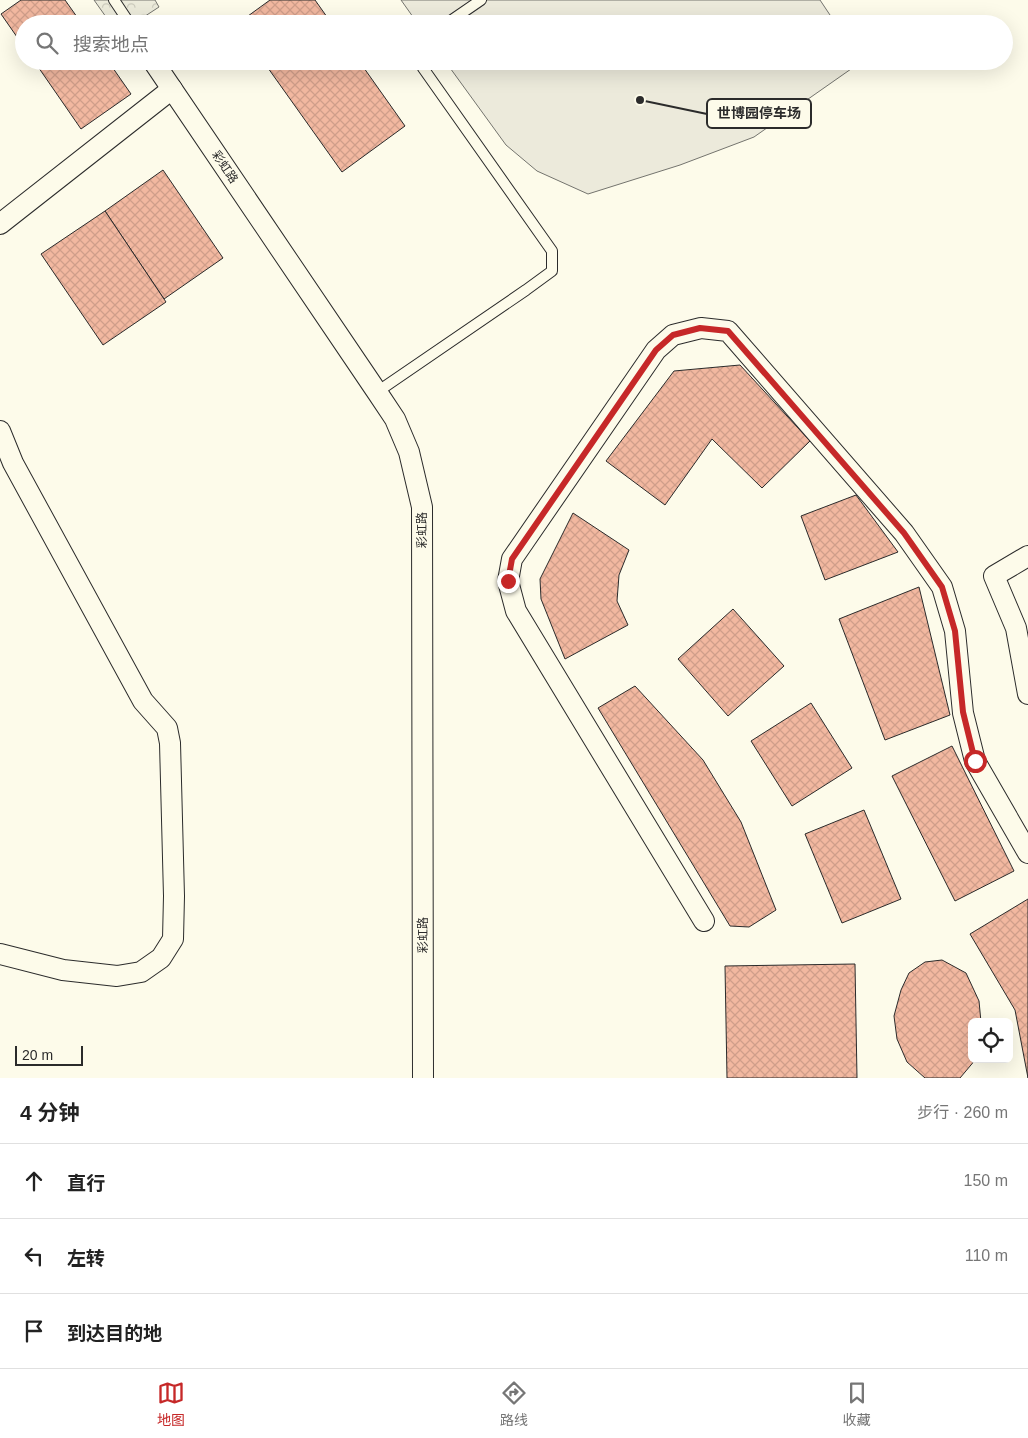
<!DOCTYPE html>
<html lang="zh">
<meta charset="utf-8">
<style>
body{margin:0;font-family:Helvetica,"Noto Sans SC",sans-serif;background:#f6f6f6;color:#222}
.controls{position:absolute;right:15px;bottom:15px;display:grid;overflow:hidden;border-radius:8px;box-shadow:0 5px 20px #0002}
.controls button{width:45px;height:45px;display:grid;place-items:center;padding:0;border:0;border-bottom:1px solid #e0e0e0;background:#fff;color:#222;font:25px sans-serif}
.scale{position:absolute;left:15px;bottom:12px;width:68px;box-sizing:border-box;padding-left:5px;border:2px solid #2b2b2b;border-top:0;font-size:14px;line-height:18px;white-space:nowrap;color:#2b2b2b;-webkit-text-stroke:4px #fdfbea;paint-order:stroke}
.stop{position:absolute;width:15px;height:15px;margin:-11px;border:4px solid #c62828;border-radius:50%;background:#fff}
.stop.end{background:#c62828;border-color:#fff;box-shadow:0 1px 5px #0008}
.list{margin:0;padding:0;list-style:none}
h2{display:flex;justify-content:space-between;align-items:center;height:65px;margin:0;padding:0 20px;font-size:21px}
h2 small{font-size:16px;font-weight:400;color:#767676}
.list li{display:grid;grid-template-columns:32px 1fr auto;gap:15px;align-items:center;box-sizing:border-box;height:75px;padding:0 20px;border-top:1px solid #e0e0e0}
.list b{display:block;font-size:19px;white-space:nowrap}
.list em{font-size:16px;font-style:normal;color:#767676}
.icon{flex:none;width:28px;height:28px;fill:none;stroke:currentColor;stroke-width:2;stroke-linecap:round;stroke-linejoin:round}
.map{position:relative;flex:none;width:1028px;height:1078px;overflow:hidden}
.search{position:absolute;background:#fff;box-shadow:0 5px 20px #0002;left:15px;right:15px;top:15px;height:55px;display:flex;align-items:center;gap:12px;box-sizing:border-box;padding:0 18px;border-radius:28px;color:#767676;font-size:19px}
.sheet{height:290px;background:#fff}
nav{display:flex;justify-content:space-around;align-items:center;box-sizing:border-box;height:70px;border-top:1px solid #e0e0e0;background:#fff;font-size:14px;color:#767676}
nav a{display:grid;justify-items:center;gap:2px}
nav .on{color:#c62828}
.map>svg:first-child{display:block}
</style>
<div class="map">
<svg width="1028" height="1078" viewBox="0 0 1028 1078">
<defs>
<pattern id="park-crowns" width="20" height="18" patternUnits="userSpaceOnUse" patternTransform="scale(1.25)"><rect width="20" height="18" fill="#ecebdb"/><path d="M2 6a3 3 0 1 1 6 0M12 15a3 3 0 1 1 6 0" fill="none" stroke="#cbcabc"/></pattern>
<pattern id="building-cross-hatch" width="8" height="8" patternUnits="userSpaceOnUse" patternTransform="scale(1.25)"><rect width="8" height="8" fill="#f2b8a0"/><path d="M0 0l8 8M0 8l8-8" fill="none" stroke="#d09e8a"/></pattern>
</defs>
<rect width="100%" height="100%" fill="#fdfbea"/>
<!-- park -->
<path fill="url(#park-crowns)" stroke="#74746e" d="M94 0H155L159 7 133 24H111Z"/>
<!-- parking -->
<g fill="#eceadb" stroke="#74746e">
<path d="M401 0H820L836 24H418Z"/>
<path d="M445 61H860L861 62 754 137 680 165 588 194 537 171 506 145Z"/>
</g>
<!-- building -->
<g fill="url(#building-cross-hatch)" stroke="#2b2b2b">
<path d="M21 0H65L82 24H24V47L1 14Z"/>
<path d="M270 0H315L332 24H237Z"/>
<path d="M34 61H108L131 94 81 129Z"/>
<path d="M263 61H359L405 126 342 172Z"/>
<path d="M163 170 223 258 164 299 105 211Z"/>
<path d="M105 211 166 302 103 345 41 254Z"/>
<path d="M740 365 810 441 762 488 712 439 665 505 606 461 674 371Z"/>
<path d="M856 495 898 552 825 580 801 516Z"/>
<path d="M573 513 629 550 619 575 617 601 628 625 565 659 541 599 540 579Z"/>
<path d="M919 587 950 715 885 740 839 619Z"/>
<path d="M733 609 784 666 728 716 678 659Z"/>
<path d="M635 686 703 760 741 822 776 910 749 927 730 926 598 708Z"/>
<path d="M811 703 852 768 792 806 751 741Z"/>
<path d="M952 746 1014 871 955 901 892 776Z"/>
<path d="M864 810 901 899 842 923 805 834Z"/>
<path d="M1028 899V1078L1015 1010 970 934Z"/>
<path d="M942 960 966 973 979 1001 981 1022H972V1059H976L960 1078H925L907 1062 897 1039 894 1016 901 990 909 973 925 962Z"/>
<path d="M855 964 857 1078H727L725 966Z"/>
</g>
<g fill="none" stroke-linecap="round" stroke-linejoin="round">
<!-- service casing -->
<g stroke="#2b2b2b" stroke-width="12">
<g id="service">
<path d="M114 0 130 24"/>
<path d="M446 24 481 0"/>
<path d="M377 392 526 290 552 271V251L423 68 421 61"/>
</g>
</g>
<!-- minor casing -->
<g stroke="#2b2b2b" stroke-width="22">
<g id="minor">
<path d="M153 61 377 392 395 419 409 452 422 507 423 1078"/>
<path d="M0 224 172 89"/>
<path d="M0 431 13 463 143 701 167 728 170 743 174 896 173 939 161 958 141 972 117 976 63 970 0 954"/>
<path d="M1028 556 994 576 1016 628 1028 694"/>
<path d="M704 921 516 611 508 581 512 559 656 350 673 335 701 328 728 331 904 533 942 587 955 631 963 713 975 761 1028 853"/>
</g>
</g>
<!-- service -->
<use href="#service" stroke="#fdfbea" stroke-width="10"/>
<!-- minor -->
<use href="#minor" stroke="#fdfbea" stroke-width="20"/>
</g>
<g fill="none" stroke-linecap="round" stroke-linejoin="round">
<!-- route -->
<path stroke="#c62828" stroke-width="6" d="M508 581 512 559 656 350 673 335 700 328 728 331 904 533 942 587 955 631 963 712 975 761"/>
</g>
<g text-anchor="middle" stroke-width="4" stroke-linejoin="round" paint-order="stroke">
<!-- street labels -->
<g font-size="12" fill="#2b2b2b" stroke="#fdfbea">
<text transform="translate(225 167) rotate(56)" y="4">彩虹路</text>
<text transform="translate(422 530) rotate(-90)" y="4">彩虹路</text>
<text transform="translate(423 935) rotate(-90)" y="4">彩虹路</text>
</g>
</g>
<!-- callouts -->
<path fill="none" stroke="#2b2b2b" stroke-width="2" d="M640 100L707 114"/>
<circle fill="#2b2b2b" stroke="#fdfbea" stroke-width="2" cx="640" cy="100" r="5"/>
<rect fill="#fdfbea" stroke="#2b2b2b" stroke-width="2" x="707" y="99" width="104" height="29" rx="5"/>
<g font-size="14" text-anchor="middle" font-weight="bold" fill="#2b2b2b">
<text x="759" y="118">世博园停车场</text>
</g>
</svg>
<div class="controls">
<button><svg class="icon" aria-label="locate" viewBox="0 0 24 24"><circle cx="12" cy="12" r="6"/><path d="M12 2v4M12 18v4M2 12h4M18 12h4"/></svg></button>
</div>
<div class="scale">20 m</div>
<div class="stop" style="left:975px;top:761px"></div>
<div class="stop end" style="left:508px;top:581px"></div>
<div class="search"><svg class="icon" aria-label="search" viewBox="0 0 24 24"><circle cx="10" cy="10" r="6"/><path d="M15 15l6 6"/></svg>搜索地点</div>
</div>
<section class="sheet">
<h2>4 分钟<small>步行 · 260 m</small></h2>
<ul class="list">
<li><svg class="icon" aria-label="ahead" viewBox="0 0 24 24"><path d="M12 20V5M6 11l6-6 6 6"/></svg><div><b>直行</b></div><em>150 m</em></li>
<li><svg class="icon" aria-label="left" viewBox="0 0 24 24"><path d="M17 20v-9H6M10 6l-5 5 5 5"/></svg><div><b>左转</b></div><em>110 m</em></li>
<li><svg class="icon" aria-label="arrive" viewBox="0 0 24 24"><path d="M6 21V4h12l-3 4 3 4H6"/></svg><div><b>到达目的地</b></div></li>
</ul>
</section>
<nav>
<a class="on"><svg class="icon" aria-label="map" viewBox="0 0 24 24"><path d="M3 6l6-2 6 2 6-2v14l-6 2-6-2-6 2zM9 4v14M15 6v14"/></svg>地图</a>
<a><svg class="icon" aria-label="directions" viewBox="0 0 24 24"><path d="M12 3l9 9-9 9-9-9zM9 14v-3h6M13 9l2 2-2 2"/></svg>路线</a>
<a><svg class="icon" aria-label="saved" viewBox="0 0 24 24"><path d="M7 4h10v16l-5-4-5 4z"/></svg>收藏</a>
</nav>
